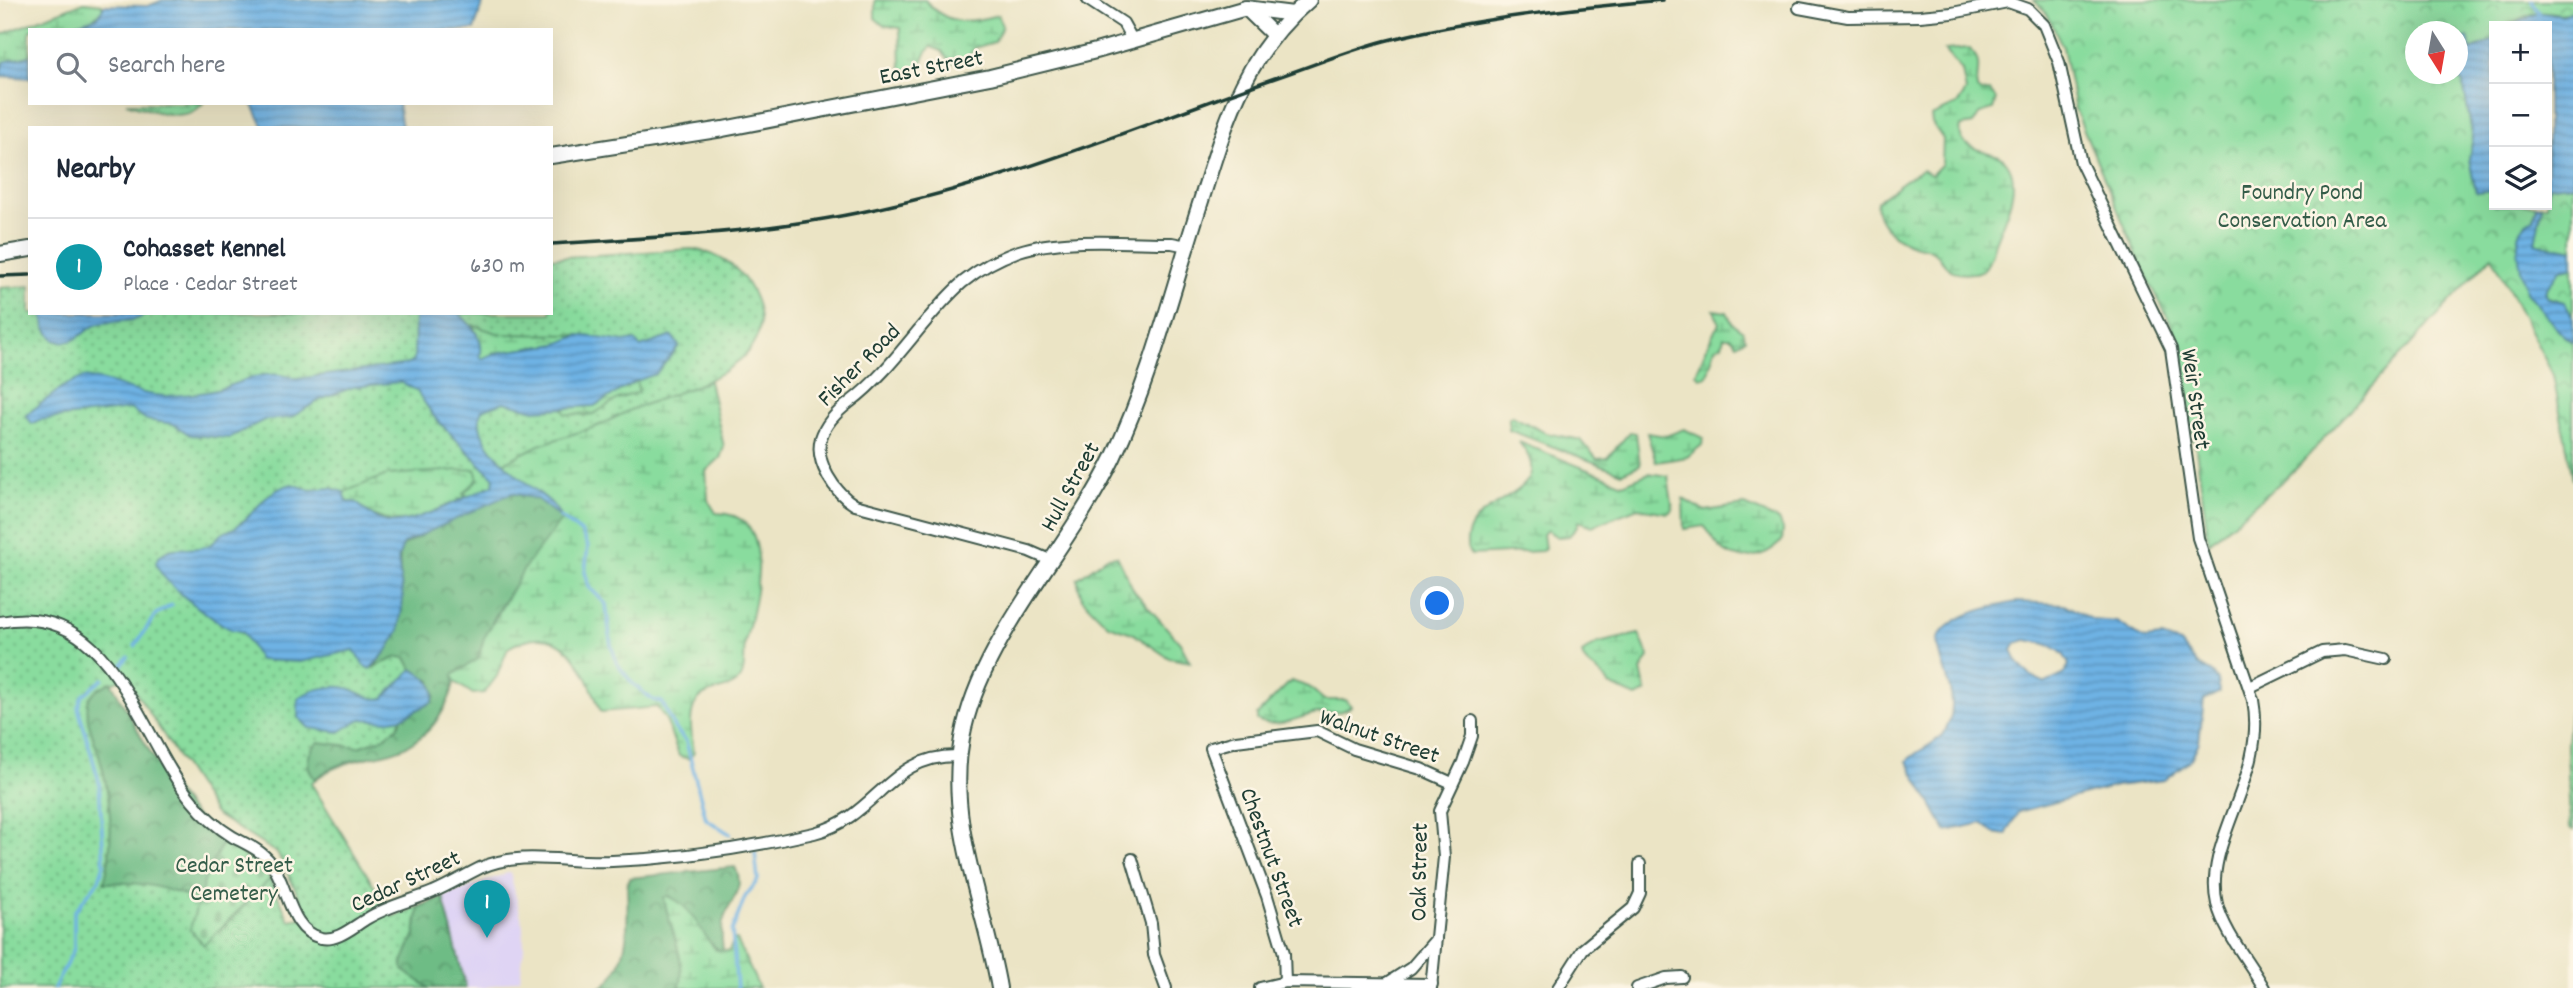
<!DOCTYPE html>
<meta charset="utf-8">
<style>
body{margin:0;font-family:Dekko,sans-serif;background:#f2f2f3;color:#1f2937}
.controls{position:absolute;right:21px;top:21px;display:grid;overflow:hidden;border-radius:0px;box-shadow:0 7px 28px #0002}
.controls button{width:63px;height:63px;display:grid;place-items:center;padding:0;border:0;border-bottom:2px solid #e0e1e3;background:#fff;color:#1f2937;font:35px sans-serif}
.compass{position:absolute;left:2405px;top:21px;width:63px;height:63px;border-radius:50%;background:#fff;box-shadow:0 7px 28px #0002;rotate:169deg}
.you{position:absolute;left:1438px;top:604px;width:24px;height:24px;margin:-18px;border:5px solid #fff;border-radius:50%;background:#1a73e8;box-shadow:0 0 0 10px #1a73e833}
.badge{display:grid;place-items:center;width:46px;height:46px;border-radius:50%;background:#d93025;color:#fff;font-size:23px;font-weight:700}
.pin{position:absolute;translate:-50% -58px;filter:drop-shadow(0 2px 4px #0008)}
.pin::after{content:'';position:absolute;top:37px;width:24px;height:21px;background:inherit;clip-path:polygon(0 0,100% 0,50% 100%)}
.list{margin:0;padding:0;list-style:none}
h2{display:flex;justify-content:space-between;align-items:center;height:91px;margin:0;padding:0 28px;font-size:30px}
h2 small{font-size:23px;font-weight:400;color:#747a83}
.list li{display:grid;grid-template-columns:46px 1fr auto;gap:21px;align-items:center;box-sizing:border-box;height:98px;padding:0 28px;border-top:2px solid #e0e1e3}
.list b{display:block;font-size:26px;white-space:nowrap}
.list p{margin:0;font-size:23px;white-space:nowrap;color:#747a83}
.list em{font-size:23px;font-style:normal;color:#747a83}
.icon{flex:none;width:38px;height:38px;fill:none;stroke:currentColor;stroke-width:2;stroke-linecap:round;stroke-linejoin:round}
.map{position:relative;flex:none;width:2573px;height:988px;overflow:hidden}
.search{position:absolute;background:#fff;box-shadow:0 7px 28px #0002;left:28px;top:28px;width:525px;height:77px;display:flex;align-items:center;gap:18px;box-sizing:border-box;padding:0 24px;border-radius:0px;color:#747a83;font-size:26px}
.panel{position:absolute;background:#fff;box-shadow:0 7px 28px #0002;left:28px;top:126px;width:525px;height:189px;border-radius:0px}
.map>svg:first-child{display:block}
</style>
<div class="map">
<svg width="2573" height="988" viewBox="0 0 2573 988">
<defs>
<pattern id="grass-dots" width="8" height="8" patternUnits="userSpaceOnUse" patternTransform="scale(1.75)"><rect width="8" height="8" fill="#89dc9e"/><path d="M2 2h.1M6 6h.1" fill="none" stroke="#6fb482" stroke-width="1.8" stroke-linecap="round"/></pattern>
<pattern id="forest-crowns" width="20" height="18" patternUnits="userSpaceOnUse" patternTransform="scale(1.75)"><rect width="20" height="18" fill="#6ebc85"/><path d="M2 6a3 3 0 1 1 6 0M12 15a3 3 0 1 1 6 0" fill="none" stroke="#5a9a6e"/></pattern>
<pattern id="wetland-marsh" width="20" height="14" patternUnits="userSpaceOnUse" patternTransform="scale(1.75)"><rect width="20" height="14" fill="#89dc9e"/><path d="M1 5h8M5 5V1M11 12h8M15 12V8" fill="none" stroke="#6fb482"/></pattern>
<pattern id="cemetery-stones" width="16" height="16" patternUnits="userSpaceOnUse" patternTransform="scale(1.75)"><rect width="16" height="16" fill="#89dc9e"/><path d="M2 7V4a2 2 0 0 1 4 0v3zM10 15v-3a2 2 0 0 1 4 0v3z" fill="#6fb482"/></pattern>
<pattern id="park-crowns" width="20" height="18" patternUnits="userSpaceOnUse" patternTransform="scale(1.75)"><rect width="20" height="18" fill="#89dc9e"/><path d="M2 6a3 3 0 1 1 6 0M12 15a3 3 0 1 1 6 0" fill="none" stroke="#6fb482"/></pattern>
<pattern id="water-rules" width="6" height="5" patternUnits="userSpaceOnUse" patternTransform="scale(1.75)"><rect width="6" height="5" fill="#6eb2e4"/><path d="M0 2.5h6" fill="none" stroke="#5a92ba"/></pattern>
</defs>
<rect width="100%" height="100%" fill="#fcf5e5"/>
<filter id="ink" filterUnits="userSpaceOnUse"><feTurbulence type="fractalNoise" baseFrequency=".0143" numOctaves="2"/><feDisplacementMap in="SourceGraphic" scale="14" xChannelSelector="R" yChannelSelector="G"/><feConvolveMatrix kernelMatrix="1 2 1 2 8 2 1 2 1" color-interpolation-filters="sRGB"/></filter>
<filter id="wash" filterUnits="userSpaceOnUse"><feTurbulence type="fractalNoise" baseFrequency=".00686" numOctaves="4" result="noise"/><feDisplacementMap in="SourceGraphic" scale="28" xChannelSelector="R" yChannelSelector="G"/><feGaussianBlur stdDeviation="1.57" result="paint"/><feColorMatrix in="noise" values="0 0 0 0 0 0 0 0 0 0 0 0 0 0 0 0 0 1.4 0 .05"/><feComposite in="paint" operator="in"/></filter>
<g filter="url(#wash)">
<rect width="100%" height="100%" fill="#ebe4c5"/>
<!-- built -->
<path fill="#dfd4f4" d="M510 872 523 925 524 948 520 979 483 988H466L443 897Z"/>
<!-- grass -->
<path fill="url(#grass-dots)" stroke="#548c69" stroke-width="2" fill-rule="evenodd" d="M692 249C711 252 731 261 743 277 800 357 699 385 644 405 627 411 612 421 595 427 571 436 547 440 524 453L562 519 453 675C456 684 451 691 448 700 421 769 355 744 311 783L393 917 443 897 466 988H0V288L30 286V313H551V258ZM126 677 215 814 278 854 309 917 289 920 270 879 220 931 190 930 207 873 223 842C172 802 143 739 111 683Z"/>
<!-- forest -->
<g fill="url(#forest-crowns)" stroke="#467c5c" stroke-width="2">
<path d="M512 493 537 499 562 519C532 565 492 605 478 659L453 675C456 686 449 700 443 710 404 774 357 743 315 779 304 767 307 751 319 742L358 747 379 740 397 728 402 718 432 702 435 696 431 681 412 669 406 658 398 657 374 667C391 645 404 626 402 597 402 580 397 564 401 547L443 523Z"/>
<path d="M111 682C143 739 172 802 223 842L198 900C166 888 138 880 104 883 115 842 111 796 99 755 94 738 85 722 88 703 89 692 102 687 111 682Z"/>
<path d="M735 867C746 890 731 897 724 919 720 929 722 942 723 952 706 946 690 910 670 896L664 899C669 927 687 959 680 988H600C632 968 628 915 627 883L630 878Z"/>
<path d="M443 897 466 988H429L403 970V962L415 934 419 907Z"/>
</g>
<!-- wetland -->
<g fill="url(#wetland-marsh)" stroke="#548c69" stroke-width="2">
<path d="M875 0H925C948 27 968 23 998 15L1002 26 995 42 974 48 965 62 950 63 942 51 931 47C920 57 925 71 908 74L901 68 900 28 883 25 875 18Z"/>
<path d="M84 2 102 4 103 10C92 26 48 30 30 30V56L4 62 0 68V35Z"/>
<path d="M1969 48C1984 63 1976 72 1977 89L1981 92 1990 91 1996 99 1993 109 1980 113 1973 124 1961 126C1955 155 1994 147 2006 162 2024 184 2003 221 1995 243 1992 252 1991 260 1985 268 1979 274 1962 275 1954 272 1945 267 1940 255 1931 250 1924 246 1917 247 1910 244 1893 238 1873 219 1877 201 1889 194 1914 171 1923 170L1931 175 1942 164 1943 139 1932 123 1931 116 1957 105 1966 91 1962 71 1945 50Z"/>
<path d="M126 103H203C186 126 148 109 126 103Z"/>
<path d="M1714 310 1727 312 1732 323 1743 331 1745 339 1737 344 1731 337H1724L1722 345 1715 348 1707 376 1700 378 1696 374C1704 356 1708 339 1719 324Z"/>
<path d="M473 325 500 334 580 335 557 344 495 353 482 359 480 356 481 345Z"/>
<path d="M636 381 639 392 618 399 592 415 565 414 563 406H594Z"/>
<path d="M709 381 724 447 720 458 706 471 708 500 716 513C782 513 753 606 745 643 743 653 746 666 742 675 737 691 706 688 697 701 687 715 692 737 694 753L689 759 679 756 666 720 657 707 601 712C585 669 563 615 508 648L497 676 484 693 473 694 455 682 453 675 478 659 484 638 525 567 562 519C547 496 522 484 503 463L539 445 598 426 630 410Z"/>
<path d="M1512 416 1546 433 1581 440 1597 459 1607 458 1630 432 1636 433 1640 465 1622 473 1509 430V418Z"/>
<path d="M1684 429 1703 438 1702 445 1687 457 1656 462 1647 433 1666 436Z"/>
<path d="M1519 442 1623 484 1649 473 1668 476 1673 510 1668 513 1638 508 1592 526 1578 521 1577 527 1569 536 1557 537 1547 530 1543 534 1545 549 1542 551 1471 555C1466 549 1466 543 1468 535 1477 495 1563 495 1519 442Z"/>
<path d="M475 469 478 479 463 494 468 496C426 514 393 539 356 502H347L344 492 387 475Z"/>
<path d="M1683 499 1705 511 1745 505 1779 520 1783 530 1782 541C1765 558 1734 566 1717 544 1712 538 1710 532 1704 526L1684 529Z"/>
<path d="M1117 556 1134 591 1180 643 1190 662 1169 658 1132 633 1108 625 1082 599 1077 579 1107 557Z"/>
<path d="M1639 634 1649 657 1641 671 1646 692 1636 697 1609 685C1603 669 1584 669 1582 653L1598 643Z"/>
<path d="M1291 681 1309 687 1324 700H1346L1351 706C1341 716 1326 710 1313 714 1296 718 1275 730 1257 720V715Z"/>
<path d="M667 896C691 903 700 933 716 950L729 951 734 939 737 940 759 988H680C687 959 669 926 664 898Z"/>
</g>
<!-- cemetery -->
<path fill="url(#cemetery-stones)" stroke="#548c69" stroke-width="2" d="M223 842 260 866 270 879 204 945 190 929 207 873Z"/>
<!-- park -->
<g fill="url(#park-crowns)" stroke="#548c69" stroke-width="2">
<path d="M2034 0H2573V11C2560 17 2551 10 2539 12 2520 16 2517 26 2494 26V40L2471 50 2462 38 2458 41V32H2416V74H2445L2457 76 2463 83 2473 138 2469 159 2476 192 2494 190V205H2537L2534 219 2518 241 2527 294C2544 308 2554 332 2573 342V479L2553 375 2492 256 2294 471 2209 543 2196 449 2183 396 2176 334 2141 265 2075 109 2063 47 2047 14Z"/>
<path d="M2573 184V250C2560 246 2547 248 2535 243L2540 205H2547L2549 186Z"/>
<path d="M2573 267V317L2564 302 2548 297 2545 291 2560 269Z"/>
<path d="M2573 677V830L2570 828 2567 744Z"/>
</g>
<!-- water -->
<g fill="url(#water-rules)" stroke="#46788c" stroke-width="2" fill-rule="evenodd">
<path d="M163 0H484L474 30H58L98 17 104 5 148 6Z"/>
<path d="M2573 11V184L2549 186 2547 195V26H2511L2539 12 2563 15Z"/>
<path d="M2468 37 2471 50 2494 40V190L2476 192 2469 159 2473 138 2463 83 2457 76 2445 74H2458V41Z"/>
<path d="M30 56V78L0 76 3 62Z"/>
<path d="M252 103H398L402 128H264Z"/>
<path d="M2537 205 2542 207 2535 243C2547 248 2560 246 2573 250V267L2560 269 2545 291 2548 298 2564 302 2573 317V342C2554 332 2544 308 2527 294 2522 274 2506 228 2534 219Z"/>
<path d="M43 313H148C133 325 117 319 99 324 84 327 78 348 54 340L45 327Z"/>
<path d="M415 313H459C470 324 486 340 480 356L482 359 495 353 557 344 580 335 624 342 635 340 640 347 672 336 679 346 656 374 636 381 594 406 535 410 504 402 482 410C467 443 529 484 549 501 555 506 558 513 562 519L537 499 512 493 404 543 398 558 403 599 399 631 386 652 370 669 364 666 354 650 300 662 259 660 243 632C238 630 233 631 228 628 210 617 157 581 156 561 170 539 193 555 211 544 217 541 213 541 218 537 223 532 231 530 237 526 260 510 262 492 292 484L310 490 330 488 344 492 347 502H356C365 510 376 521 388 522 411 526 470 495 493 485L494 478 435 418 416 390 401 382 353 387 320 400 290 418 264 420 229 438 190 435 173 424 147 420 130 409 39 420 32 424 26 415 64 386 84 377C113 380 139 397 168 396 185 395 207 394 223 388 249 379 268 368 296 379L408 364 414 361Z"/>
<path d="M2016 602 2064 604 2093 620 2117 622 2144 639 2162 637 2180 643 2197 664 2212 673 2218 680 2220 692 2204 700 2199 742 2191 759 2164 780 2116 786 2018 812 2006 835 1994 833 1982 823 1946 831 1907 761C1916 750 1932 747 1942 735 1965 707 1942 671 1937 641 1947 614 1992 607 2016 602ZM2026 640C2044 643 2063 646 2069 665L2063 675 2046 683C2030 677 2017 666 2012 650L2016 643Z"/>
<path d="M412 669C426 676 439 686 432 702L402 718 385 721 361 719 339 732 309 728 298 717V699C307 690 333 684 347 688 360 691 370 702 384 698Z"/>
</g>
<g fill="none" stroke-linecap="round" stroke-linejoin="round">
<!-- stream -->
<g stroke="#6eb2e4" stroke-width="3.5">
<path d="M2532 0 2539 12 2538 26"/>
<path d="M560 517 581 532 588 546 585 572 589 587 606 604 611 645 618 665 633 684 653 700 662 702 675 729 686 741 706 819 730 834"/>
<path d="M135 646 156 614 172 605"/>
<path d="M120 667 128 657"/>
<path d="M54 988 74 949V912L99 880 104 864 99 781 78 707 82 696 103 679"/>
<path d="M737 988 732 931 745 897 758 880 755 852"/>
</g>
</g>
</g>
<g filter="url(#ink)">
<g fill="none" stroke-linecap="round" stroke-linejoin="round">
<!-- street casing -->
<g stroke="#3e564a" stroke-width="14">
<g id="street">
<path d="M1088 0 1123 23 1133 41"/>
<path d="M1799 8 1848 17 1920 16 1952 13 2008 2 2028 9 2044 25 2059 62 2081 163 2171 349 2198 538 2253 700C2268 778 2202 841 2217 904 2225 934 2249 961 2264 988"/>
<path d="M1052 561 1029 551 855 505C835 493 814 462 821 438 826 422 838 411 850 402 895 368 923 317 963 282 979 269 999 258 1019 251 1062 237 1126 243 1172 243L1187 246"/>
<path d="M0 622C113 599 137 735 193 802 204 816 217 827 233 837 246 844 261 850 271 863 288 884 289 931 321 938 337 942 354 926 368 918 388 906 411 901 433 892 449 885 464 876 480 868 524 849 567 864 612 861 681 858 748 848 814 833 878 817 888 754 959 756"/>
<path d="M2250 687 2322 652 2345 650 2386 659"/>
<path d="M1132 859 1151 923 1154 955 1166 988"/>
<path d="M1285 982 1284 953 1267 896 1211 748 1236 741 1317 731 1354 749 1421 769 1452 783"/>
<path d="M1389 982 1411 968 1436 939"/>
<path d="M1260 988 1285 982 1432 984"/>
<path d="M1431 988 1444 857 1440 811 1463 762 1472 736V721"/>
<path d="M1558 988 1583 949 1633 908 1640 893V864"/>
<path d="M1637 988 1666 978 1682 977"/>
</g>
</g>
<!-- secondary casing -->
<g stroke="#3e564a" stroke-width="18">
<g id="secondary">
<path d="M1246 8 1274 35"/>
<path d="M551 156 723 129 990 77 1096 51 1246 8 1293 14"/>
<path d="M0 254 30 249"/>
<path d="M999 988C985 906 946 823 962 738 980 639 1069 549 1113 458 1151 378 1172 291 1199 207 1225 126 1241 58 1309 0"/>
</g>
</g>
<!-- street -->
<use href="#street" stroke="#fff" stroke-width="10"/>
<!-- secondary -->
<use href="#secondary" stroke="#fff" stroke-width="14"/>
<!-- rail -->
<g stroke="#1f3d34" stroke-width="3.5">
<path d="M551 244C666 237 781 232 893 205 1024 175 1149 122 1275 78 1311 66 1347 51 1384 41 1475 18 1568 9 1662 0"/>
<path d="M0 276 30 275"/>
</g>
</g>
</g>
<g text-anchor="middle" stroke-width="5" stroke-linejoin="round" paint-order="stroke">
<!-- street labels -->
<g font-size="24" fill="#1f3d34" stroke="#fcf5e5">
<text transform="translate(931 66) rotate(-11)" y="8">East Street</text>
<text transform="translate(858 364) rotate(-45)" y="8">Fisher Road</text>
<text transform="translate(2197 399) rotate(82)" y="8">Weir Street</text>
<text transform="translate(1069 486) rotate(-61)" y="8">Hull Street</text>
<text transform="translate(1380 735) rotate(19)" y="8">Walnut Street</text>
<text transform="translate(1273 857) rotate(70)" y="8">Chestnut Street</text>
<text transform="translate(1418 872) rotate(-89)" y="8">Oak Street</text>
<text transform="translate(405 880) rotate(-25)" y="8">Cedar Street</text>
</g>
<!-- park labels -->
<g font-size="24" fill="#345d49" stroke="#fcf5e5">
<text x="2302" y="199">Foundry Pond<tspan x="2302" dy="28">Conservation Area</tspan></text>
<text x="234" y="872">Cedar Street<tspan x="234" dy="28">Cemetery</tspan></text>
</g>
</g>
</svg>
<div class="controls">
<button>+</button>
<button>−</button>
<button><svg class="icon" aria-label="layers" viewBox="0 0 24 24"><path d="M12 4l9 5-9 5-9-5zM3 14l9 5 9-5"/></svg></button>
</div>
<svg class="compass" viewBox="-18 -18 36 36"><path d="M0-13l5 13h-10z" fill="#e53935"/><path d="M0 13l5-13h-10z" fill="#747a83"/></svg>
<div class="you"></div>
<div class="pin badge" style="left:487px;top:938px;background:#0f9aa8">1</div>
<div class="search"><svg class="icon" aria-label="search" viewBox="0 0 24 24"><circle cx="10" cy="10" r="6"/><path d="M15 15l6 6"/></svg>Search here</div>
<section class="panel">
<h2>Nearby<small></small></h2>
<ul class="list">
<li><span class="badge" style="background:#0f9aa8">1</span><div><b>Cohasset Kennel</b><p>Place · Cedar Street</p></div><em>630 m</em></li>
</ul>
</section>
</div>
